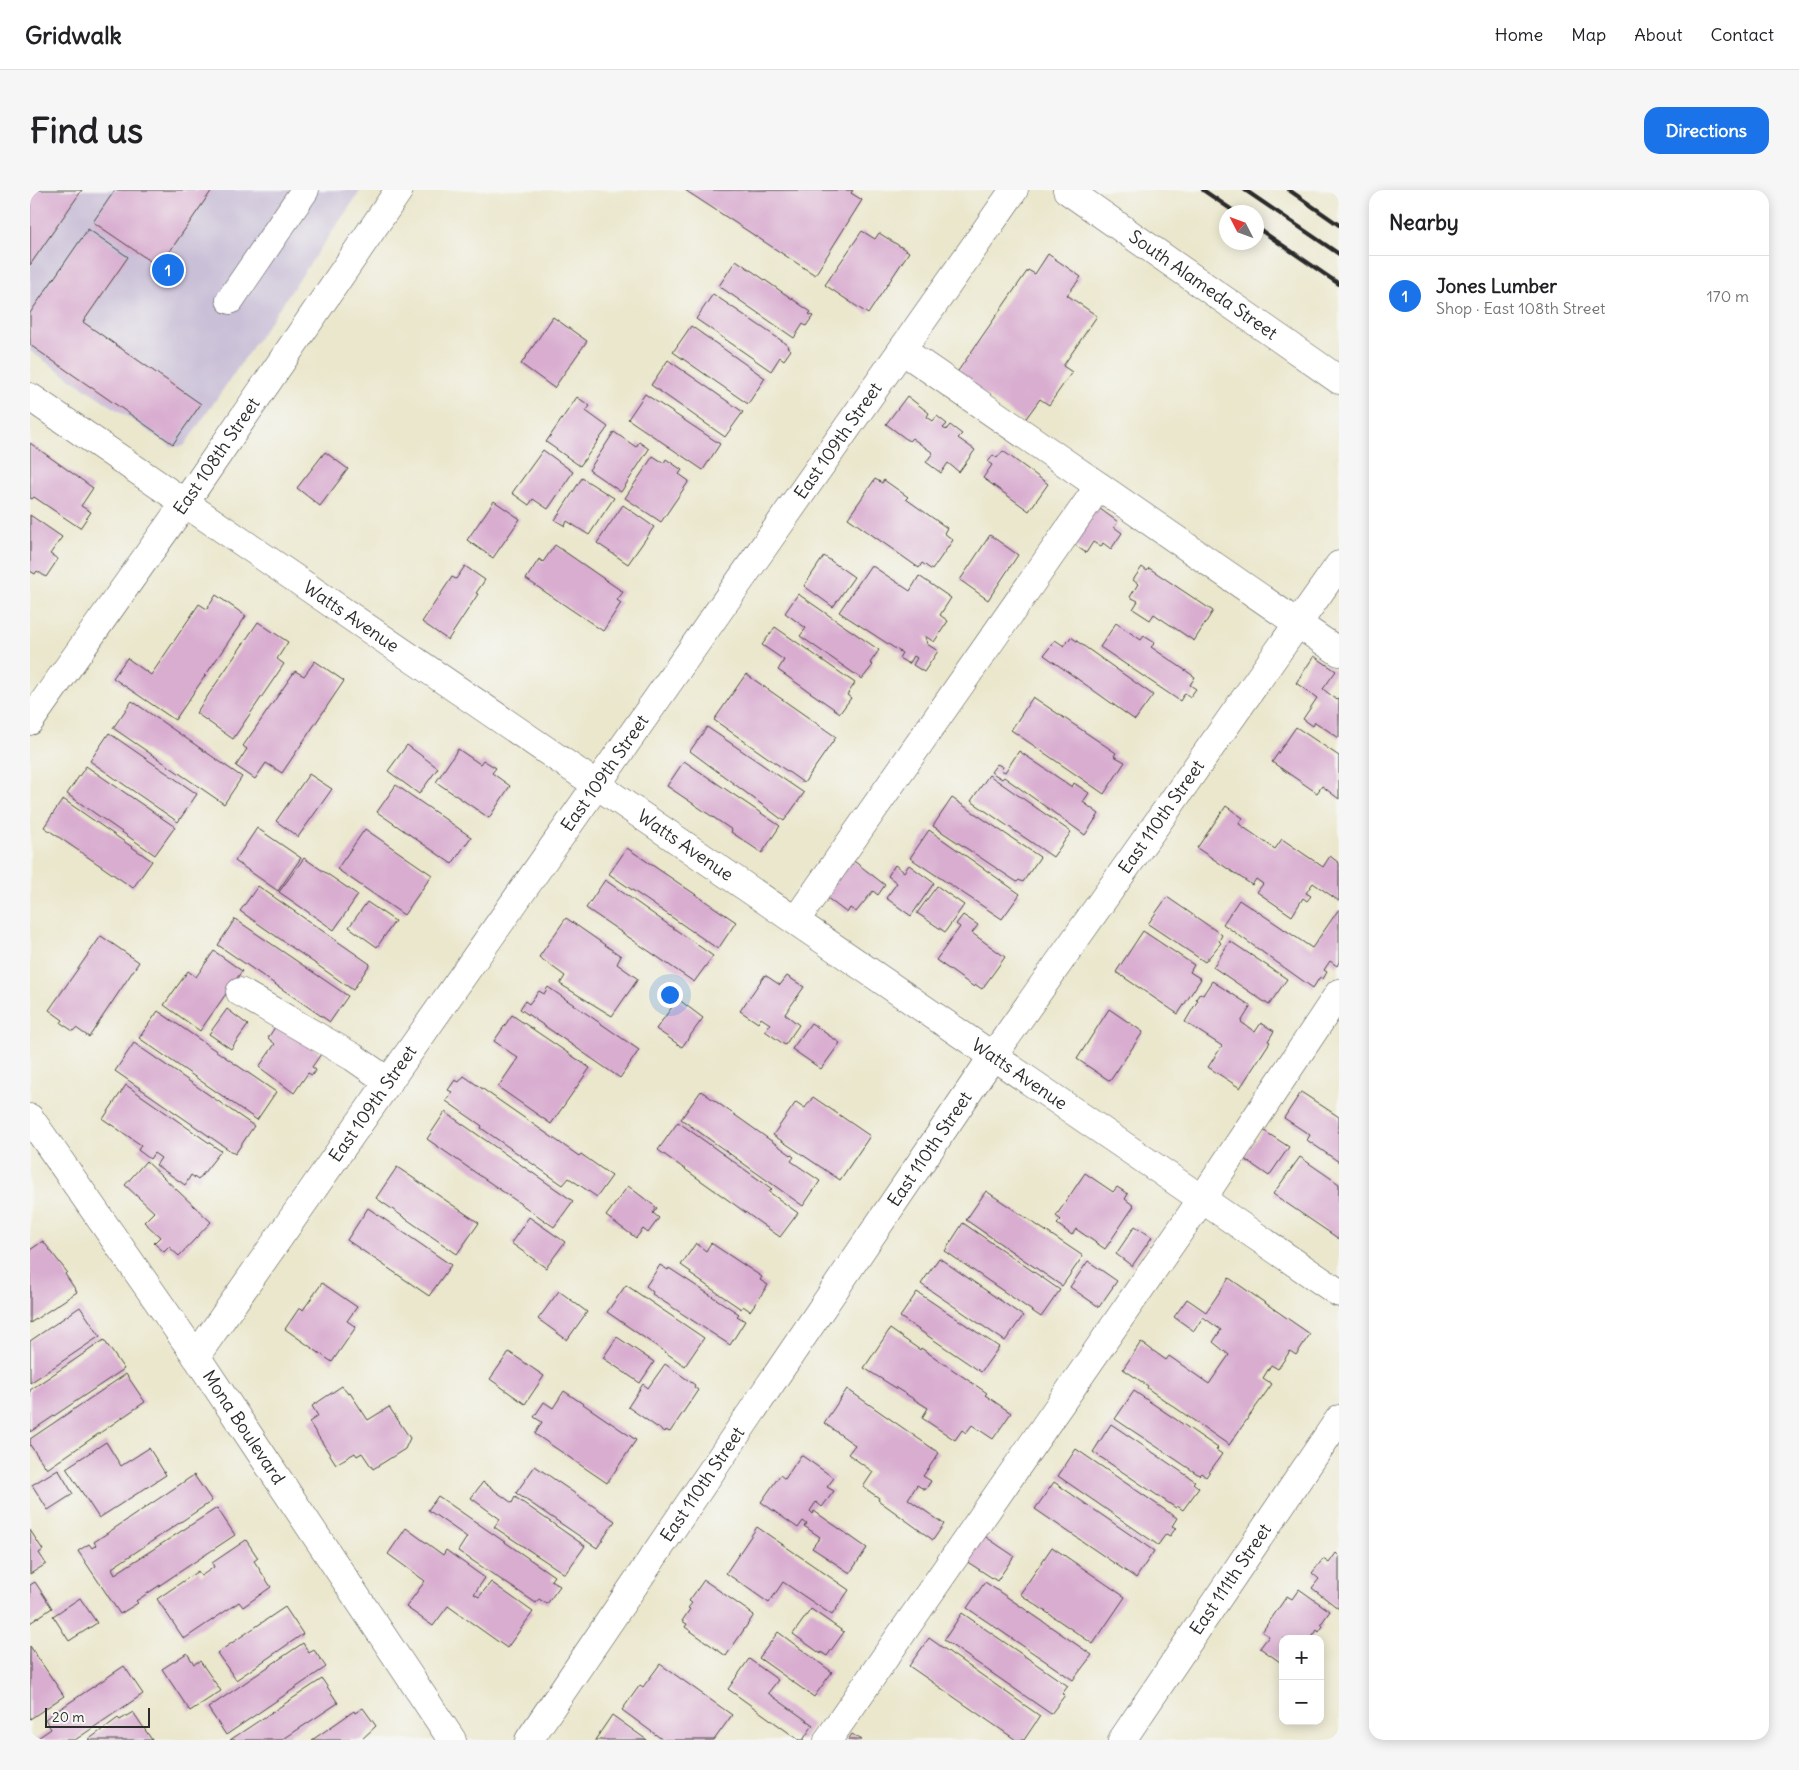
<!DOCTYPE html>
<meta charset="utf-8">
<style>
body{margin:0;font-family:Delius,sans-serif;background:#f6f6f6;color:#202124}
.controls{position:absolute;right:15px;bottom:15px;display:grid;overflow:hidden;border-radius:10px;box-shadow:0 2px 12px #0003}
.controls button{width:45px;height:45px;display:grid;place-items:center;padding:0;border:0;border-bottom:1px solid #e0e0e0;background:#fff;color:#202124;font:25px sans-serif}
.compass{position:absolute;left:1189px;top:15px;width:45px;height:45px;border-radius:50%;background:#fff;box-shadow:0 2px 12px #0003;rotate:312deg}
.scale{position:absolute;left:15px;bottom:12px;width:105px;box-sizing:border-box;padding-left:5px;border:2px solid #2b2b2b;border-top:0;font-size:14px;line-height:18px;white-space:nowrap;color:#2b2b2b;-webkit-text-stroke:4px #f6f6f2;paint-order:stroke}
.you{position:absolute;left:639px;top:804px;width:18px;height:18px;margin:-12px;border:4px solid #fff;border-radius:50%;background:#1a73e8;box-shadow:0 0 0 8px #1a73e833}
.badge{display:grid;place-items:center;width:32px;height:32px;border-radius:50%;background:#1a73e8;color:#fff;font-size:16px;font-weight:700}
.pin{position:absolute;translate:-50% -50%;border:2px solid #fff;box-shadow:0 1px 5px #0006}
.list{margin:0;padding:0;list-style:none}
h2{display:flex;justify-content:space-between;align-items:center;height:65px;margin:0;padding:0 20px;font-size:21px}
h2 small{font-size:16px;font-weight:400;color:#757577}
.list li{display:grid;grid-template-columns:32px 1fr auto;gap:15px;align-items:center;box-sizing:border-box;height:80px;padding:0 20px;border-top:1px solid #e0e0e0}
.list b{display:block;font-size:19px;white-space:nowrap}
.list p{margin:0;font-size:16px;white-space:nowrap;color:#757577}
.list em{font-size:16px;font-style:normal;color:#757577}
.map{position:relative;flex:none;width:1309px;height:1550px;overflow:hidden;border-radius:15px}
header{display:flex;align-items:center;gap:30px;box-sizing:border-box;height:70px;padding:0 25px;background:#fff;border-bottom:1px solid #e0e0e0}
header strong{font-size:24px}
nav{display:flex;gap:28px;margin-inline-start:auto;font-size:18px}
.intro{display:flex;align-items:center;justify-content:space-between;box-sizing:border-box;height:120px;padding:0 30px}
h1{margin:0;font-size:35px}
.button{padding:12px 22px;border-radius:15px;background:#1a73e8;color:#fff;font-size:18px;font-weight:700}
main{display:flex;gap:30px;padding:0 30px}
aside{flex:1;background:#fff;border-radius:15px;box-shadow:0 2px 12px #0003}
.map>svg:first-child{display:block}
</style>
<header>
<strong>Gridwalk</strong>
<nav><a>Home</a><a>Map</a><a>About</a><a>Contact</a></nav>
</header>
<div class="intro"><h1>Find us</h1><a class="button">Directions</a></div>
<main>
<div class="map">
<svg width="1309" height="1550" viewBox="0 0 1309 1550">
<rect width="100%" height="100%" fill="#f6f6f2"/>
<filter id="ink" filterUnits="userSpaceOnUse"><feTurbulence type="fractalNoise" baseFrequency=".02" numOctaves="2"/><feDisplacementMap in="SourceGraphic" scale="10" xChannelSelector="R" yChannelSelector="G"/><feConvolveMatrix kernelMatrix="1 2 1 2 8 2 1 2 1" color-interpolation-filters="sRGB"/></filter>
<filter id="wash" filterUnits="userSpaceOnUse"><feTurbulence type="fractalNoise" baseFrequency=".0096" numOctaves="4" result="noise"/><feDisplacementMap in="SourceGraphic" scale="20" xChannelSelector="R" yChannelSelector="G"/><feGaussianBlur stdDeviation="1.12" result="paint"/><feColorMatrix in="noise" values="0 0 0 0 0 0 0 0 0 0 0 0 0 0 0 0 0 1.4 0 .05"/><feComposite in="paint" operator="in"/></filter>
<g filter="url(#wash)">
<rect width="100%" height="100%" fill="#ebe7cd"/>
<!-- industrial -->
<path fill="#c9bfd7" d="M0 0H331L154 256 142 257 0 161Z"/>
<g id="blocks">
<!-- building -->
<g fill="#d9add0">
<path d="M0 0H52L0 75Z"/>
<path d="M85 0H182L129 77 63 32Z"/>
<path d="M655 0H823L821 3 832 10 785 85Z"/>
<path d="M58 39 98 67 53 132 171 214 143 254 0 155V123Z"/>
<path d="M832 41 845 49 849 43 879 62 838 124 795 95Z"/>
<path d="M1018 64 1051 87 1037 105 1067 126 1033 176 1042 182 1019 215 1010 209 994 231 926 184 998 80 1005 84Z"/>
<path d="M706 70 781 122 779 124 783 126 776 136 773 134 764 148 689 96Z"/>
<path d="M683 104 758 155 757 157 761 160 754 170 750 167 741 181 666 129Z"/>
<path d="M523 127 557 151 524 198 491 174Z"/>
<path d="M661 136 735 188 718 214 643 162Z"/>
<path d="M638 170 713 222 695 247 621 195Z"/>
<path d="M615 204 690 254 673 280 598 229Z"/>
<path d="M877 206 899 223 897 227 903 231 907 226 917 234 913 238 916 240 920 235 932 244 928 248 945 260 929 282 918 273 911 283 896 272 903 263 882 248 879 251 856 234Z"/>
<path d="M547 207 560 216 556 221 578 237 550 276 516 252Z"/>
<path d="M584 242 606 257 609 252 619 259 591 302 559 280Z"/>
<path d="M0 253 63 298 51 316 61 322 50 338 4 307 2 309 0 308Z"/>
<path d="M513 260 543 282 518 319 503 309 499 315 482 303Z"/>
<path d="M973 261 1018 294 999 321 953 288 962 275 958 272 963 265 967 268Z"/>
<path d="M295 262 318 279 290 316 267 298Z"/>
<path d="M623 266 634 273 636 269 652 280 649 284 659 291 631 332 595 308Z"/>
<path d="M552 288 584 308 559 345 537 331 535 336 525 330Z"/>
<path d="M845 289 852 293 854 290 878 307 876 309 917 338 914 343 923 350 902 380 892 373 889 378 818 328Z"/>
<path d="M464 311 490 329 463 368 437 350Z"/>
<path d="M1062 313 1088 332 1084 337 1092 343 1081 359 1073 353 1071 357 1063 352 1056 363 1037 349Z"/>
<path d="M593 315 624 337 598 374 567 353Z"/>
<path d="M0 325 32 347 20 364 28 369 16 387 7 381 5 384 0 381Z"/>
<path d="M960 345 988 365 958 410 930 390Z"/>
<path d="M525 355 593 402 587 410 591 413 573 441 496 389 509 369 513 372Z"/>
<path d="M794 366 824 387 803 417 774 396Z"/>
<path d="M841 375 880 401 889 386 921 408 910 425 918 431 904 452 895 446 897 454 908 461 894 482 883 475 887 468 884 466 879 474 869 468 872 463 809 422Z"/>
<path d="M435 376 455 390 446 403 448 404 418 450 392 432 422 387 426 389Z"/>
<path d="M1112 377 1117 381 1119 378 1183 421 1164 451 1124 424 1120 430 1103 419 1108 411 1100 407 1108 394 1103 390Z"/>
<path d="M768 404 849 460 840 473 843 475 832 489 770 446 776 438 755 423Z"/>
<path d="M186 405 216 426 145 530 83 488 97 468 121 485 169 414 177 419Z"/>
<path d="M228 432 258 452 247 469 254 474 203 549 166 523Z"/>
<path d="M1086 433 1111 450 1114 446 1125 453 1121 457 1165 487 1160 495 1166 499 1160 507 1155 503 1150 511 1070 457Z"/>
<path d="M745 437 825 493 817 505 821 508 810 523 748 480 754 470 732 455Z"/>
<path d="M1041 447 1123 505 1105 530 1014 465 1025 450 1034 456Z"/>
<path d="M1284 466 1306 481 1293 499 1307 510 1309 507V548L1285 532 1283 536 1273 529 1287 508 1266 493Z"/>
<path d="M285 471 314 491 252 583 236 573 225 589 206 576 217 559 213 556 265 481 274 486Z"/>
<path d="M716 484 806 547 774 593 684 530Z"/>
<path d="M1003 507 1086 563 1084 566 1095 572 1074 604 981 540Z"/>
<path d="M102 511 212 587 194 614 83 538Z"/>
<path d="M677 537 774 603 754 631 660 561Z"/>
<path d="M1266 537 1309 566V609L1292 596 1287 603 1242 572Z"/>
<path d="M79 543 167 604 148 632 60 571Z"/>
<path d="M377 555 408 578 389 604 358 581Z"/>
<path d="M428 559 450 574 453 570 466 578 462 583 480 596 459 628 406 592Z"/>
<path d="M989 561 1042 597 1044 593 1059 603 1053 612 1069 624 1055 645 974 587 972 589 961 582 967 574 973 577 971 580 975 582Z"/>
<path d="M654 571 750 636 732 663 701 642 702 640 637 596Z"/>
<path d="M56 576 145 637 125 665 37 604Z"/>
<path d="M279 584 302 599 268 647 246 631Z"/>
<path d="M959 585 1041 642 1023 667 941 611Z"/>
<path d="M366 595 441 647 422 674 347 622Z"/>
<path d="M922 608 1010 667 993 692 989 690 987 692 903 636Z"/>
<path d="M33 609 122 671 103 698 14 637Z"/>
<path d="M1196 616 1213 628 1209 634 1245 659 1252 649 1293 677 1300 666 1309 673V711L1283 693 1276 703 1281 706 1277 711 1273 708 1262 726 1227 702 1233 694 1226 689 1222 695 1167 658Z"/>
<path d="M227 638 271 668 248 701 205 671Z"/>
<path d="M335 639 402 685 374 725 307 679Z"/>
<path d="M899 640 990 704 972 729 880 668Z"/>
<path d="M597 658 706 732 688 759 579 684Z"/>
<path d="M274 668 328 705 304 740 249 702Z"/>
<path d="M820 668 855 695 848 705 843 701 826 722 820 718 817 723 796 707Z"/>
<path d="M865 675 874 682 879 675 904 693 881 726 856 708 867 693 858 686Z"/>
<path d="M575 690 683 766 664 792 556 718Z"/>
<path d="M228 696 340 774 323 800 210 721Z"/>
<path d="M907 696 934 715 915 742 887 723Z"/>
<path d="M1137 707 1192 745 1189 751 1191 753 1175 772 1118 734Z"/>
<path d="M1209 710 1221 718V717L1282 758 1309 719V772L1307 776 1300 771 1294 780 1297 782 1293 789 1290 787 1283 798 1193 734Z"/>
<path d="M337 712 365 731 347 757 319 737Z"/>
<path d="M933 725 948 735 942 743 975 767 952 799 946 795 944 797 906 770 930 737 926 734Z"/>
<path d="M536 728 591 766 587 774 608 789 582 826 530 794 535 786 509 767Z"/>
<path d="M205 729 318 806 300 832 188 755Z"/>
<path d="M1113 741 1164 775 1160 782 1171 789 1148 824 1086 782Z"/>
<path d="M71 746 109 772 59 847 46 838 43 841 31 833 33 830 19 820Z"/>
<path d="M1200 751 1257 789 1239 815 1183 777Z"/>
<path d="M184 761 212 781 170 841 134 815 158 781 166 787Z"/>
<path d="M735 785 750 795 757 786 774 797 755 824 769 835 755 855 735 841 740 834 731 828 728 833 710 821Z"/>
<path d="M1182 791 1221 816 1211 832 1225 842 1231 833 1244 841 1238 851 1240 852 1210 898 1178 877 1192 856 1155 832 1168 810 1166 809 1170 803 1173 805Z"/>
<path d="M518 797 609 860 590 888 490 819 495 811 499 814 509 801 514 804Z"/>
<path d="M648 809 673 828 652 857 626 839Z"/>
<path d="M197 819 218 835 201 859 179 844Z"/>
<path d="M1079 819 1113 842 1080 891 1047 869Z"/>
<path d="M128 821 246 902 227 930 109 848Z"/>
<path d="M482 825 560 878 521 934 468 897 488 868 464 851Z"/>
<path d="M781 833 810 853 791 879 762 859Z"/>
<path d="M247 834 291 864 282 877 286 880 282 885 278 883 264 903 229 877 245 854 238 848Z"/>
<path d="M104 853 224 936 205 964 85 881Z"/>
<path d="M434 886 549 966 551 964 582 986 567 1007 539 988 533 995 451 938 452 936 416 911 422 902 418 900 425 890 429 892Z"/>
<path d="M96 895 191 961 168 990 161 985 155 995 126 975 131 968 124 963 120 969 108 960 111 955 73 929Z"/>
<path d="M671 901 764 967 761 971 790 991 773 1016 651 929Z"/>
<path d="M1271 902 1309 927V972L1277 950 1280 945 1254 928Z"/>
<path d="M783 907 840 946 810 990 743 945 766 912 775 918Z"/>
<path d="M415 922 543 1011 524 1037 397 949Z"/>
<path d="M648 932 742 999 739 1002 768 1023 750 1047 628 960Z"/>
<path d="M1233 940 1259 957 1239 986 1213 968Z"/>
<path d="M1270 967 1309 994V1049L1243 1004Z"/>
<path d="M116 971 181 1032 149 1066 139 1057 134 1062 124 1053 130 1047 114 1032 124 1022 95 995Z"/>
<path d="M367 977 449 1033 427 1064 346 1008Z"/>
<path d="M1055 983 1083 1002 1087 997 1098 1004 1095 1009 1104 1016 1075 1059 1046 1039 1042 1045 1027 1034 1031 1030 1026 1026Z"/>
<path d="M598 996 627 1018 623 1023 629 1028 618 1043 613 1039 606 1048 576 1026Z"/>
<path d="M956 1001 1053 1066 1032 1096 936 1030Z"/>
<path d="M338 1018 421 1075 399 1106 317 1050Z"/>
<path d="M499 1027 535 1052 516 1078 481 1053Z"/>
<path d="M933 1033 1030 1100 1011 1127 915 1061Z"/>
<path d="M1105 1036 1122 1047 1102 1076 1086 1064Z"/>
<path d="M13 1051 37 1082 35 1084 47 1102 0 1133V1060Z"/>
<path d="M666 1053 676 1061 681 1053 732 1087 730 1090 738 1095 720 1121 713 1116 711 1119 660 1084 661 1082 651 1075Z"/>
<path d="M909 1068 993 1126 975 1151 891 1094Z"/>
<path d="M1058 1071 1087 1091 1069 1117 1040 1097Z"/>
<path d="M630 1075 638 1080 639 1078 709 1124 707 1126 715 1131 700 1155 622 1104 623 1102 616 1096Z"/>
<path d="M1199 1088 1280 1144 1266 1165 1260 1161 1248 1179 1241 1175 1233 1188 1242 1194 1199 1255 1117 1198 1118 1196 1093 1179 1111 1152 1136 1170 1139 1166 1179 1194 1199 1165 1183 1152 1191 1140 1173 1127 1164 1141 1144 1127 1157 1109 1176 1122Z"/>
<path d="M292 1093 327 1117 317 1131 326 1137 302 1172 255 1139 270 1117 273 1120Z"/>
<path d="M596 1095 674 1148 655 1176 577 1122Z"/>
<path d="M529 1101 557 1122 537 1150 508 1129Z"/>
<path d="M887 1102 969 1157 951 1182 870 1127Z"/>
<path d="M50 1117 70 1146 0 1193V1151Z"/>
<path d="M860 1139 890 1160 891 1158 957 1203 955 1205 981 1223 963 1249 942 1235 936 1243 932 1240 925 1250 892 1228 898 1218 834 1178Z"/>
<path d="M587 1147 624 1172 610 1193 573 1168Z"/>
<path d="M74 1150 94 1179 0 1242V1200Z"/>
<path d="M479 1162 514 1186 495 1214 460 1189Z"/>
<path d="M635 1174 665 1195 664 1197 668 1200 640 1242 635 1240 634 1242 598 1217 613 1194 618 1198Z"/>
<path d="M96 1184 115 1212 17 1279 0 1255V1249Z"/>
<path d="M312 1196 318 1204 320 1203 338 1230 359 1217 380 1248 375 1259 343 1279 332 1263 327 1266 325 1263 306 1274 279 1232 288 1226 282 1216Z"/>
<path d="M817 1199 909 1263 893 1286 901 1291 895 1300 887 1295 878 1309 914 1334 903 1350 848 1310 849 1308 833 1297 843 1282 818 1264 825 1255 794 1233Z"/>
<path d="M534 1201 606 1250 577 1293 505 1244 512 1232 504 1227 514 1212 523 1218Z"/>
<path d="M1104 1201 1188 1258 1186 1260 1192 1264 1176 1287 1171 1283 1169 1285 1085 1229Z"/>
<path d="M1081 1234 1165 1291 1163 1293 1169 1298 1153 1320 1147 1316 1146 1318 1063 1262Z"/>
<path d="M76 1252 91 1276 119 1258 136 1285 69 1328 36 1278Z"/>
<path d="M1046 1259 1147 1328 1142 1336 1146 1338 1140 1346 1136 1344 1128 1355 1028 1286Z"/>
<path d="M771 1265 804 1288 797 1297 804 1301 792 1317 786 1312 780 1321 783 1324 784 1321 837 1358 820 1383 782 1358 790 1347 774 1336 777 1334 773 1331 768 1338 731 1312 750 1285 755 1289Z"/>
<path d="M505 1276 585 1331 567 1358 486 1303Z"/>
<path d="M28 1279 43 1304 18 1320 2 1295Z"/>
<path d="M164 1285 182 1311 82 1378 85 1384 187 1318 205 1345 106 1411 108 1413 90 1424 48 1361 59 1354 62 1358 66 1355 64 1352Z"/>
<path d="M453 1292 482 1313 485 1307 555 1356 535 1384 464 1337 470 1329 441 1308Z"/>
<path d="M1024 1292 1124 1361 1106 1388 1005 1319Z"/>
<path d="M408 1306 524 1386 521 1390 530 1396 517 1414 509 1409 506 1413 428 1361 437 1347 398 1320Z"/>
<path d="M727 1337 819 1400 802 1425 753 1392 739 1413 696 1383Z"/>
<path d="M376 1338 413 1365 416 1360 455 1388 444 1404 449 1407 461 1392 503 1422 477 1458 418 1416 403 1436 376 1417 395 1391 358 1364Z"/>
<path d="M0 1340 13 1360 9 1363 16 1374 0 1384Z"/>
<path d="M953 1345 984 1366 967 1391 936 1371Z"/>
<path d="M216 1350 228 1368 224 1371 241 1397 213 1417 209 1412 154 1449 127 1409 168 1381 171 1386 184 1377 182 1373Z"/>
<path d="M1022 1357 1095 1407 1063 1454 990 1404Z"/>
<path d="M1306 1363 1309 1366V1419L1282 1398 1289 1389 1282 1383 1293 1369 1299 1373Z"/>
<path d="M674 1390 724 1425 696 1466 655 1437 657 1434 652 1431 660 1419 658 1418 662 1413 659 1411Z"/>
<path d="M5 1392 22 1418 0 1433V1395Z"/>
<path d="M955 1392 1062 1465 1043 1490 937 1418Z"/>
<path d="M1269 1399 1300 1421 1291 1434 1293 1436 1289 1442 1287 1440 1281 1449H1253V1474L1230 1458 1239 1446 1232 1442 1257 1406 1262 1409Z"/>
<path d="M50 1408 67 1433 39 1451 23 1426Z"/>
<path d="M255 1417 273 1444 206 1490 187 1463Z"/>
<path d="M781 1419 814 1442 797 1466 791 1462V1464L763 1444Z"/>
<path d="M932 1423 1038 1496 1032 1504 1035 1505 1021 1524 914 1450Z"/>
<path d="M748 1442 802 1482 784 1507 729 1468Z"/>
<path d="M899 1448 1010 1526 994 1550H986L879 1476Z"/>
<path d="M273 1453 279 1463 284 1460 296 1477 196 1545 178 1518Z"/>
<path d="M0 1456 34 1506 0 1529Z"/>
<path d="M157 1463 164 1474 170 1471 191 1501 160 1521 132 1479Z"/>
<path d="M719 1469 748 1490 738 1503 783 1535 773 1550H769L698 1499Z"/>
<path d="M630 1474 702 1525 684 1550H633L592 1520 610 1495 613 1497Z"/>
<path d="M94 1476 113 1504 45 1550H5L21 1539 15 1529Z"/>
<path d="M292 1489 308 1513 252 1550H200Z"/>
<path d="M333 1518 346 1536 331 1550H282L324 1521 325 1523Z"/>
<path d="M103 1522 122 1550H58L88 1528 90 1530Z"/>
<path d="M582 1525 617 1550H565Z"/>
<path d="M822 1544 831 1550H818Z"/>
</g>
</g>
</g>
<g filter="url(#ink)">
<use href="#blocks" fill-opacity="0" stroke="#484743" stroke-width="1"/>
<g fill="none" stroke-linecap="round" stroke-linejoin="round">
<!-- minor casing -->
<g stroke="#484743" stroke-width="29">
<g id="minor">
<path d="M200 110 275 0"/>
<path d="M872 160 1309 462"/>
<path id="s1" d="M0 207 1309 1103"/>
<path id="s2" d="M0 531 154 314 369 0"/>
<path d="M766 730 1069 296"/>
<path d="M210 802 323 867 359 892"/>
<path id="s3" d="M0 928 166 1166 422 1550"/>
<path id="s4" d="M166 1166 984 0"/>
<path id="s5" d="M499 1550 963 866 1309 375"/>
<path d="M798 1550 1172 1009 1309 803"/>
<path id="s6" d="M1092 1550 1309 1229"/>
</g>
</g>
<!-- major casing -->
<g stroke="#484743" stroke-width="29">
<g id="major">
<path id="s7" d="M1037 0 1309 190"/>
</g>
</g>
<!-- minor -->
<use href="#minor" stroke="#fff" stroke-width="28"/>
<!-- major -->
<use href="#major" stroke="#fff" stroke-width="28"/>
<!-- rail -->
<g stroke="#2b2b2b" stroke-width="4">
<path d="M1173 0 1205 22"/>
<path d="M1215 0 1309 64"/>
<path d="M1259 0 1309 35"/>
<path d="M1226 37 1309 94"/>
</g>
</g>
</g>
<g text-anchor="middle" stroke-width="4" stroke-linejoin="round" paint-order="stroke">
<!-- street labels -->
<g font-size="18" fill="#2b2b2b" stroke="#f6f6f2">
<text dy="6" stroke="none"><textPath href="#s7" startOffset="166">South Alameda Street</textPath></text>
<text dy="6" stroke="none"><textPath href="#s4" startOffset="1118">East 109th Street</textPath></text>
<text dy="6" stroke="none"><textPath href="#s2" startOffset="324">East 108th Street</textPath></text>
<text dy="6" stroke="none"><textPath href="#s1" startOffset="389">Watts Avenue</textPath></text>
<text dy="6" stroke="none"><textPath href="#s4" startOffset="712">East 109th Street</textPath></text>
<text dy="6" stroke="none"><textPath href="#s5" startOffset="1119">East 110th Street</textPath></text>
<text dy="6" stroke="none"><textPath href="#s1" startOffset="794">Watts Avenue</textPath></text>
<text dy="6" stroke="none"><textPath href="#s1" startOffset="1199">Watts Avenue</textPath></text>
<text dy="6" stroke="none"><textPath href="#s4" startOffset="308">East 109th Street</textPath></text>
<text dy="6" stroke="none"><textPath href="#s5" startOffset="714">East 110th Street</textPath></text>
<text dy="6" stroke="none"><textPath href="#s3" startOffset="376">Mona Boulevard</textPath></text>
<text dy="6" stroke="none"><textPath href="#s5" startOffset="309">East 110th Street</textPath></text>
<text dy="6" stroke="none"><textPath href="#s6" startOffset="194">East 111th Street</textPath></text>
</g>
</g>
</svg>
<div class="controls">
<button>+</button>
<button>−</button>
</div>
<svg class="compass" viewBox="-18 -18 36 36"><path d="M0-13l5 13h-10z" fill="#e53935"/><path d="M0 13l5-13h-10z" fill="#757577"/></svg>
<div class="scale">20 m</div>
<div class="you"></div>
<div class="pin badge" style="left:138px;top:80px">1</div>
</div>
<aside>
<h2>Nearby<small></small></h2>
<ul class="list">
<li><span class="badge">1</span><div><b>Jones Lumber</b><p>Shop · East 108th Street</p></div><em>170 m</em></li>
</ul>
</aside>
</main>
